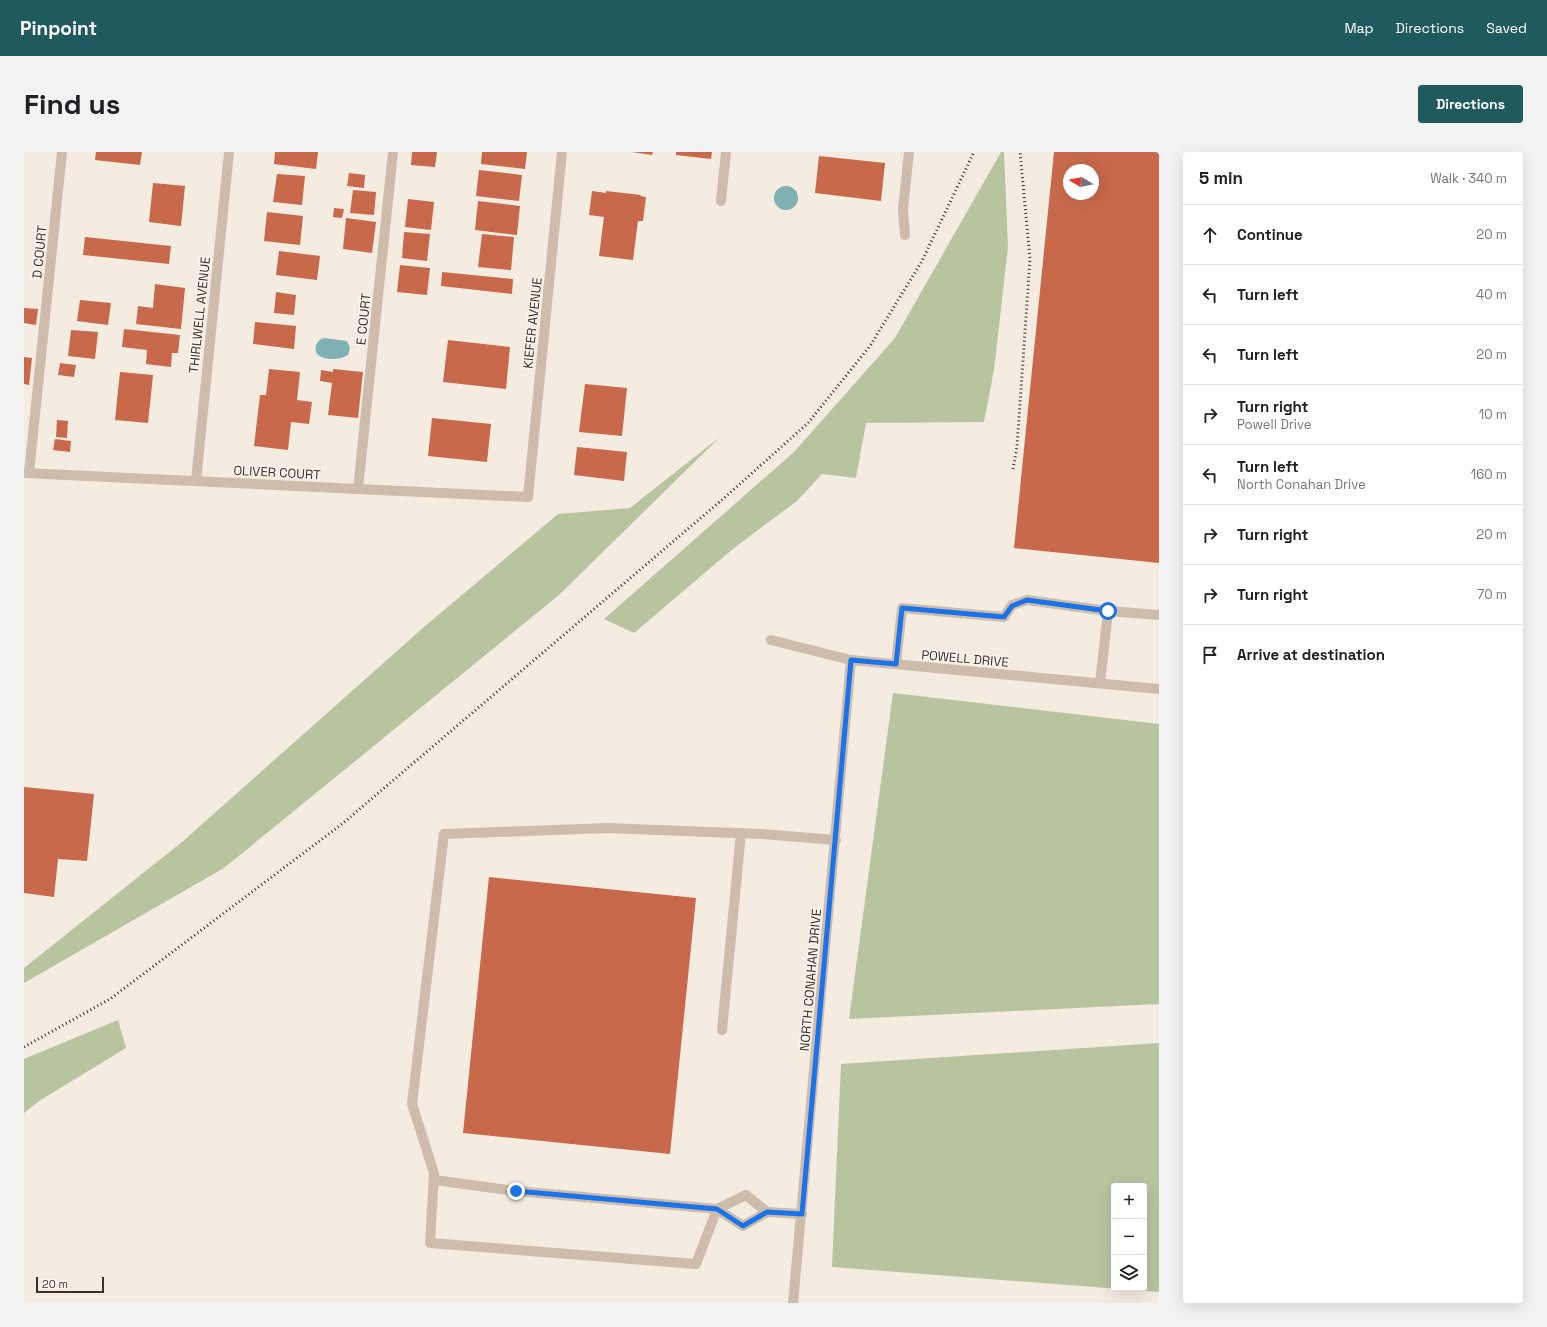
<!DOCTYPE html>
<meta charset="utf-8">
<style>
body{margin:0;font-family:"Space Grotesk",sans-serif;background:#f2f2f2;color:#202124}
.controls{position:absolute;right:12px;bottom:12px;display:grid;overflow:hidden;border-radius:4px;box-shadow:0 4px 16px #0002}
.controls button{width:36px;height:36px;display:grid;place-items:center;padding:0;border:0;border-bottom:1px solid #e0e0e0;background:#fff;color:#202124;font:20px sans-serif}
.compass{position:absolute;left:1039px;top:12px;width:36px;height:36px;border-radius:50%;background:#fff;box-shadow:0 4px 16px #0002;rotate:280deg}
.scale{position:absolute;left:12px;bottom:10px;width:68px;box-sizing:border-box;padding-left:4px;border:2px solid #3b302b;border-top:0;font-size:11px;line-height:14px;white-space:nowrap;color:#3b302b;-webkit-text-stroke:3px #fbf5ee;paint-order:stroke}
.stop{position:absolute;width:12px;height:12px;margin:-9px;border:3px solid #1a73e8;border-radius:50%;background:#fff}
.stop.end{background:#1a73e8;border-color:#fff;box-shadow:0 1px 4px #0008}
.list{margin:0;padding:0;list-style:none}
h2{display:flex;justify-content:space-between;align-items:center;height:52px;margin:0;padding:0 16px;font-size:17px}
h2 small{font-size:13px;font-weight:400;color:#757577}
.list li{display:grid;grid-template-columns:26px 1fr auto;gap:12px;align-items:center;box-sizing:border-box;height:60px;padding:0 16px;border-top:1px solid #e0e0e0}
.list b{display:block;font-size:15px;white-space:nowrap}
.list p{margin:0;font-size:13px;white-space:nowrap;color:#757577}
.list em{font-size:13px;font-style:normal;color:#757577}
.icon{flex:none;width:22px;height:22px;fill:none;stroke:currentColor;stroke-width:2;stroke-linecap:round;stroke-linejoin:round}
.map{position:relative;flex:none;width:1135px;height:1151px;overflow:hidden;border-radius:4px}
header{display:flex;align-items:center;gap:24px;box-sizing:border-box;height:56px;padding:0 20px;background:#1f5a5e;color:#fff}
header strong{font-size:19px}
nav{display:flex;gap:22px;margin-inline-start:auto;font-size:14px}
.intro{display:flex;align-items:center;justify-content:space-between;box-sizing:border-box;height:96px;padding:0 24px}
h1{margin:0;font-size:28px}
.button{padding:10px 18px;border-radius:4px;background:#1f5a5e;color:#fff;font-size:14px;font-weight:700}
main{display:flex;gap:24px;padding:0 24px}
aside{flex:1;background:#fff;border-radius:4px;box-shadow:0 4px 16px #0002}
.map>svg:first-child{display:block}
</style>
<header>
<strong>Pinpoint</strong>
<nav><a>Map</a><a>Directions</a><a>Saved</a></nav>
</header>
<div class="intro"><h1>Find us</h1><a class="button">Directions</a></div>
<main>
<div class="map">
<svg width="1135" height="1151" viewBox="0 0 1135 1151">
<rect width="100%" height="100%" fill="#f4ebe1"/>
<!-- green -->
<g fill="#b8c4a0" fill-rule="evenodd">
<path d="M977 0H980L984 95 970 218 960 270 842 271 832 326 798 322 773 349 710 396 610 481 580 467 770 300 871 186Z"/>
<path d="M696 285 535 443 200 716 0 831V816L158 690 400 475 534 362 606 356Z"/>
<path d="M869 541 1135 572V852L825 867Z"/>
<path d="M94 868 102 896 15 949 0 961V907Z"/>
<path d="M1135 891V1140L808 1115 817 912ZM1090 1034H1120V1136H1090Z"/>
</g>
<!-- water -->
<g fill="#7fb0b2">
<circle cx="762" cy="46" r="12"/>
<path d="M300 186 323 189 326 196 324 203C317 208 304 208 297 205 287 200 292 188 300 186Z"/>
</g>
<!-- building -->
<g fill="#c8694b" fill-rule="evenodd">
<path d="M72 0H118L116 13 71 8Z"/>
<path d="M251 0H294L292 17 250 12Z"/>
<path d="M388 0H413L411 15 387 13Z"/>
<path d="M458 0H503L501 17 457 12Z"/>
<path d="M608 0H629L628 3Z"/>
<path d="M652 0H688L687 7 652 3Z"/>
<path d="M1030 0H1135V411L990 396ZM1045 18H1069V42H1045Z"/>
<path d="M795 4 861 11 857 49 791 41Z"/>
<path d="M455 18 498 23 495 49 452 44Z"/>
<path d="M325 21 341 23 340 36 323 34Z"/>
<path d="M253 22 281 24 278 53 249 50Z"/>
<path d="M129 31 161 34 157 74 125 70Z"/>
<path d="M329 38 352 40 350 63 326 61Z"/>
<path d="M568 39 582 41V39L617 43 616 44 622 45 619 69H614L609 108 575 104 580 65 565 63Z"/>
<path d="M384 47 410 50 407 78 381 75Z"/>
<path d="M454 49 496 54 493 83 451 78Z"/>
<path d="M310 56 320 57 318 66 309 65Z"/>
<path d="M243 60 279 64 276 93 240 89Z"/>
<path d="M322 66 352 70 348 101 319 97Z"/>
<path d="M380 80 406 82 403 109 378 106Z"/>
<path d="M458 82 490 85 487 118 454 115Z"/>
<path d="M61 85 147 94 145 112 59 103Z"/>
<path d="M255 99 296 104 293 128 252 123Z"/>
<path d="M376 113 406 116 403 143 373 140Z"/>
<path d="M418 120 489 127 488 142 417 134Z"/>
<path d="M131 132 161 136 157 177 112 172 114 154 129 156Z"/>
<path d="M252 140 272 143 270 163 250 161Z"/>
<path d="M56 148 87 151 84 173 53 169Z"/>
<path d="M0 156 14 157 12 173 0 171Z"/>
<path d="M231 170 272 174 270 197 229 192Z"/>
<path d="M100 177 156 183 154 201H148L147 215 122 212 123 198 98 195Z"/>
<path d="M47 178 74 180 71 207 44 204Z"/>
<path d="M424 188 486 195 482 237 419 230Z"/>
<path d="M0 205 8 206 5 233 0 232Z"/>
<path d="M36 211 52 213 50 225 34 223Z"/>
<path d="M245 217 276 220 273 248 288 250 285 272 267 270 264 298 230 294 236 243H242Z"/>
<path d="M309 217 339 220 334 266 304 263 308 231 296 229 297 218 309 220Z"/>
<path d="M96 220 129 223 124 271 91 268Z"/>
<path d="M561 232 603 236 598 284 555 280Z"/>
<path d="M408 266 467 272 463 310 404 304Z"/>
<path d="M33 268 44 269 43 286 32 285Z"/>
<path d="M31 287 47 289 46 300 29 298Z"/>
<path d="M553 295 603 300 600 329 550 323Z"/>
<path d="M0 635 70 642 63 709 34 707 30 745 0 741Z"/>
<path d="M465 725 672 746 646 1002 439 981Z"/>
</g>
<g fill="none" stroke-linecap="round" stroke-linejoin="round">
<!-- lane -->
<g stroke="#cdbbac" stroke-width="10">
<path d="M697 49 702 0"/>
<path d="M5 321 38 0"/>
<path d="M334 337 369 0"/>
<path d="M872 512 878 456 980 465 988 453 1003 448 1084 459"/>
<path d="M1076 531 1084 459 1135 463"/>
<path d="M698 878 717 681"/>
<path d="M410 1028 492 1039 693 1057 719 1074 743 1060 778 1062"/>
<path d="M743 1060 722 1043 693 1057 672 1112 406 1091 410 1021 388 952 420 682 583 676 737 682 812 688"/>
</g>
<!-- street -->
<g stroke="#cdbbac" stroke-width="10">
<path d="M881 83 879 57 885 0"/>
<path d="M0 321 504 345 538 0"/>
<path d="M172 329 205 0"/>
<path d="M747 488 827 508 1135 537"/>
<path d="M769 1151 827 508"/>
</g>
<!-- rail -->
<g stroke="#3b302b" stroke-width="3" stroke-dasharray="1 3" stroke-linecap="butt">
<path d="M989 317 993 295 1006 107 996 0"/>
<path d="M0 895 86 847 318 672 699 347 784 271 846 194 898 109 950 0"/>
</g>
</g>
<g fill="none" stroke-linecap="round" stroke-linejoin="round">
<!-- route -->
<path stroke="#1a73e8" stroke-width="5" d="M492 1039 693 1057 719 1074 743 1060 778 1062 827 508 872 512 878 456 980 465 988 454 1003 448 1084 459"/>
</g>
<g text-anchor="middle" stroke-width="3" stroke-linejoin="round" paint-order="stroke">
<!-- street labels -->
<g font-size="13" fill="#3b302b" stroke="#fbf5ee">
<text transform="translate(15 100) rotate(-84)" y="5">D COURT</text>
<text transform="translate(175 163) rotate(-84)" y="5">THIRLWELL AVENUE</text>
<text transform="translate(339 167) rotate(-84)" y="5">E COURT</text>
<text transform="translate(508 171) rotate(-84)" y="5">KIEFER AVENUE</text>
<text transform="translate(253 320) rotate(3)" y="5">OLIVER COURT</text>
<text transform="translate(941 506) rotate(5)" y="5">POWELL DRIVE</text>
<text transform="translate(786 828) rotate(-85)" y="5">NORTH CONAHAN DRIVE</text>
</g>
</g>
</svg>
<div class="controls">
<button>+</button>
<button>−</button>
<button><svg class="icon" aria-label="layers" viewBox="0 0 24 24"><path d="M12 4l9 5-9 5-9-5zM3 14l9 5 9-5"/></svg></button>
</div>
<svg class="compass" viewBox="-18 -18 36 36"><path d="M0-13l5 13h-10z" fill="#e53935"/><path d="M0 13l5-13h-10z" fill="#757577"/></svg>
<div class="scale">20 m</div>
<div class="stop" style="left:1084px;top:459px"></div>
<div class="stop end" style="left:492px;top:1039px"></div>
</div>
<aside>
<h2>5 min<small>Walk · 340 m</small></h2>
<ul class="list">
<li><svg class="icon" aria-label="ahead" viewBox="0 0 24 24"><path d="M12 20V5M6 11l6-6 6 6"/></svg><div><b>Continue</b></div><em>20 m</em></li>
<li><svg class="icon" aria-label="left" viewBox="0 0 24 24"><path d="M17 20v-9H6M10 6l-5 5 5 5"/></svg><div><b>Turn left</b></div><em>40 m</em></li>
<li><svg class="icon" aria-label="left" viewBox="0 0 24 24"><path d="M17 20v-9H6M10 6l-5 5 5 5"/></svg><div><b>Turn left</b></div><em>20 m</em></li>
<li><svg class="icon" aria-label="right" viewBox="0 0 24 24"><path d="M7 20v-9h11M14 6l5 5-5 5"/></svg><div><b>Turn right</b><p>Powell Drive</p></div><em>10 m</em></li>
<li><svg class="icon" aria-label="left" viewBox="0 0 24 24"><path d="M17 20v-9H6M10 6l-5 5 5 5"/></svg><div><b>Turn left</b><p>North Conahan Drive</p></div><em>160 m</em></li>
<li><svg class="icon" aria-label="right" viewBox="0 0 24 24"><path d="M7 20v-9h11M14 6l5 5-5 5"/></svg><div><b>Turn right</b></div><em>20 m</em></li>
<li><svg class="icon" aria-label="right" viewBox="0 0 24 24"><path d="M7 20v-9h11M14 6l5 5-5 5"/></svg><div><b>Turn right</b></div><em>70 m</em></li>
<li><svg class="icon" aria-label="arrive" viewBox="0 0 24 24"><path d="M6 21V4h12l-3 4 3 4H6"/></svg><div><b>Arrive at destination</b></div></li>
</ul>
</aside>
</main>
